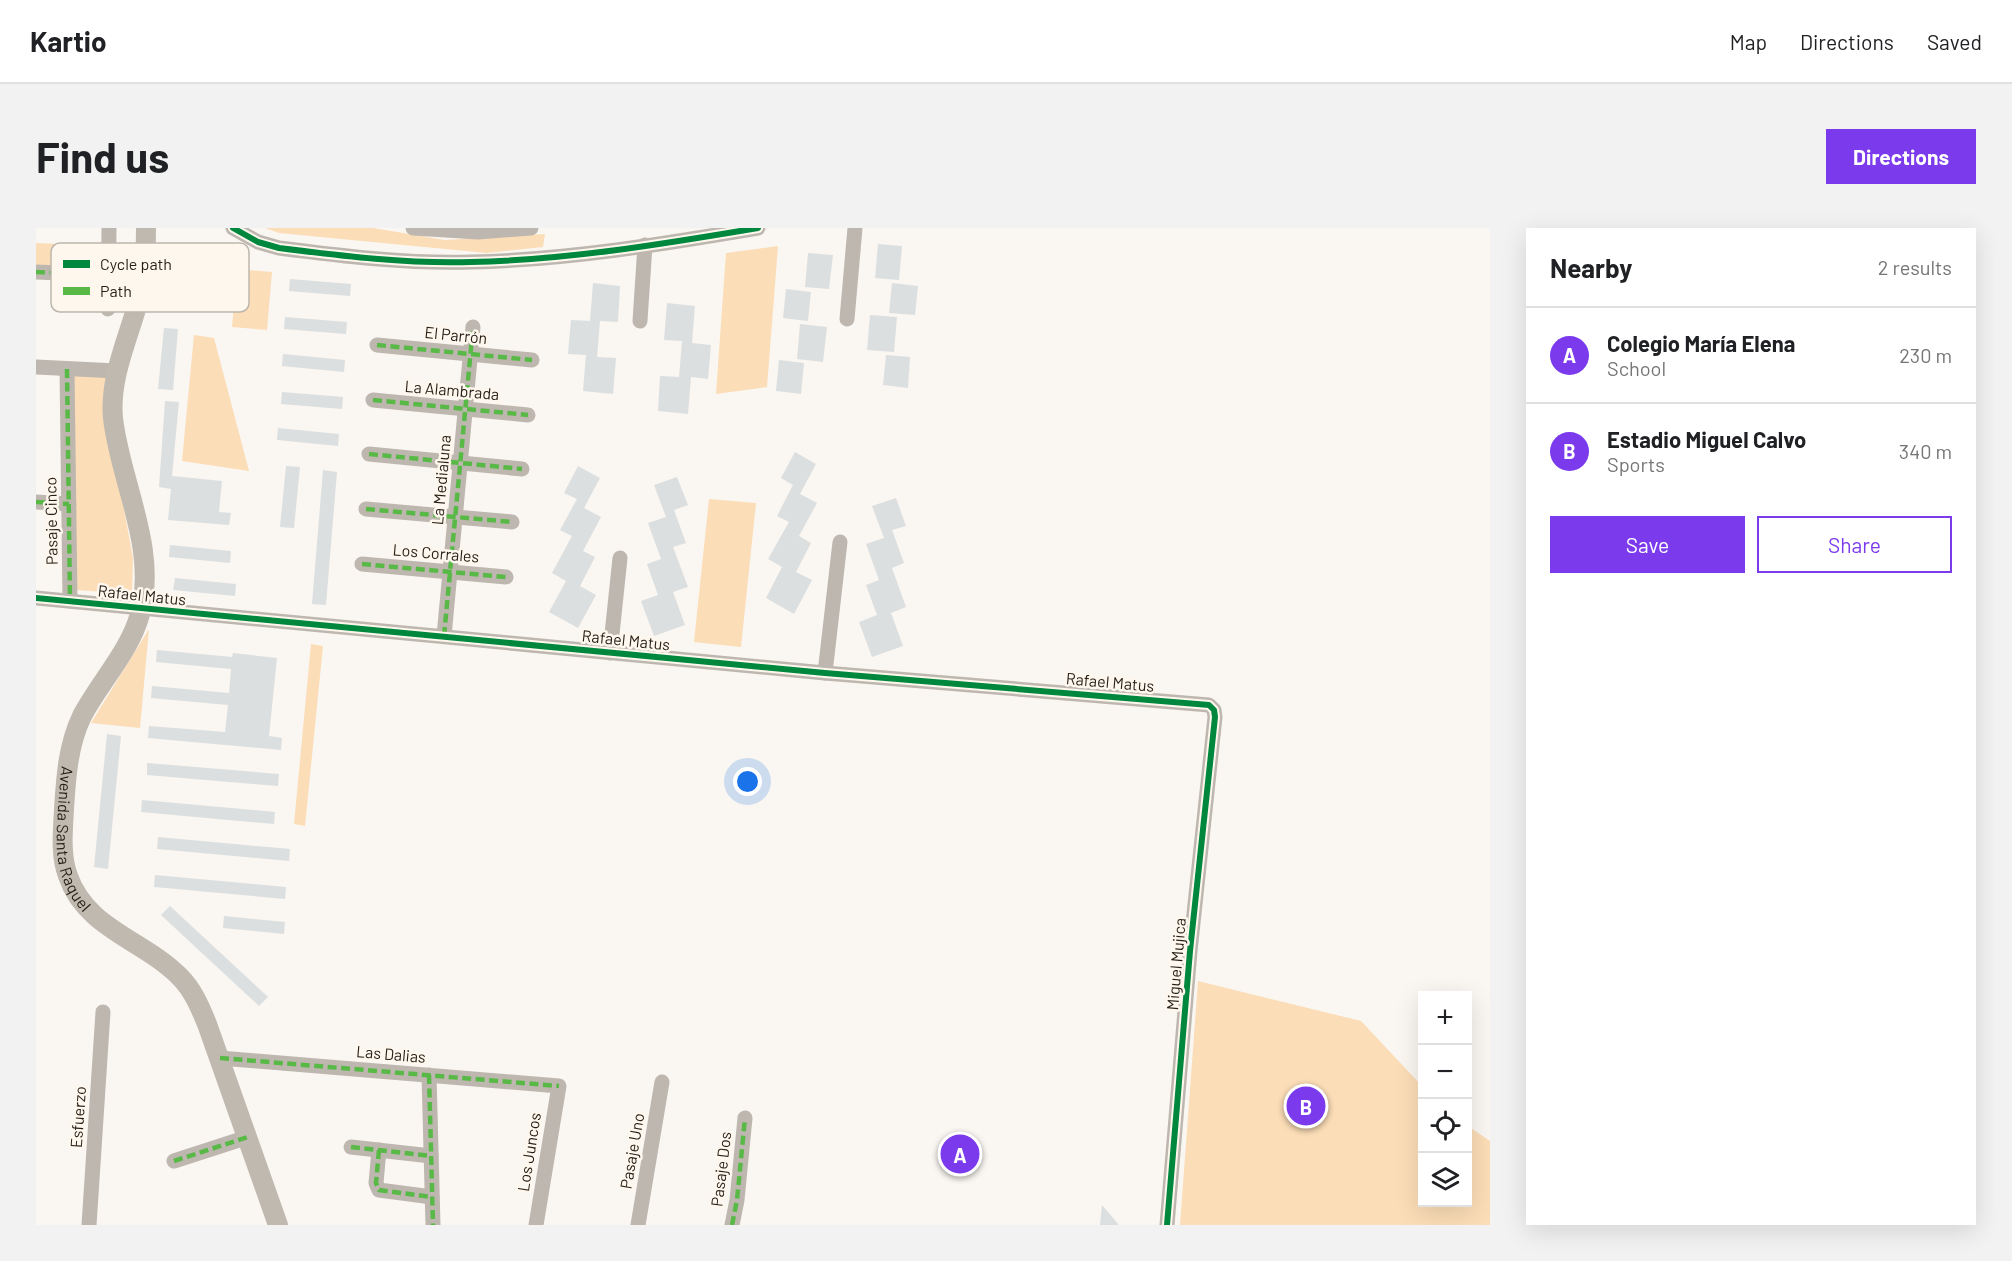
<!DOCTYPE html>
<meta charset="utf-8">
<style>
body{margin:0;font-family:Barlow,sans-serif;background:#f2f2f2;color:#202124}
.controls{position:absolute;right:18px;bottom:18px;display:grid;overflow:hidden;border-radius:0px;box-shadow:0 6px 24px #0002}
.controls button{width:54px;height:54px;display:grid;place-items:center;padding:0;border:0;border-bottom:2px solid #e0e0e0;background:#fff;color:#202124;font:30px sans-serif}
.you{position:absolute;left:712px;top:554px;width:21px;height:21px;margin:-15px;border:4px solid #fff;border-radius:50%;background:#1a73e8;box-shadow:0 0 0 9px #1a73e833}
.badge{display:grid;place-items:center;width:39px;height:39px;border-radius:50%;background:#7c3aed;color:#fff;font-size:20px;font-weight:700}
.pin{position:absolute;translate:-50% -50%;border:3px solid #fff;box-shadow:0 2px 6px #0006}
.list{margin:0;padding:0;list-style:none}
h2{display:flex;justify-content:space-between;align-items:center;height:78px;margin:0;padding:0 24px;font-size:26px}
h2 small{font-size:20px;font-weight:400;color:#757577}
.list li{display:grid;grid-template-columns:39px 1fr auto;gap:18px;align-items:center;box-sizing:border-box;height:96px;padding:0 24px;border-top:2px solid #e0e0e0}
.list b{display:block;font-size:22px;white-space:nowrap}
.list p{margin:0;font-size:20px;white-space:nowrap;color:#757577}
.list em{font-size:20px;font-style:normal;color:#757577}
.actions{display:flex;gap:12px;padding:18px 24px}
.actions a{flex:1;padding:14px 0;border:2px solid #7c3aed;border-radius:0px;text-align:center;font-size:21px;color:#7c3aed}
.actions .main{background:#7c3aed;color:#fff}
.icon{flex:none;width:33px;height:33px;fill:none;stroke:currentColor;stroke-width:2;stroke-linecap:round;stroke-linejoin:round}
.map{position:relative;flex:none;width:1454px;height:997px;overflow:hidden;border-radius:0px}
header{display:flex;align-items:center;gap:36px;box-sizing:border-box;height:84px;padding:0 30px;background:#fff;border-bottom:2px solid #e0e0e0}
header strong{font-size:28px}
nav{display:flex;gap:33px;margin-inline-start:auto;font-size:21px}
.intro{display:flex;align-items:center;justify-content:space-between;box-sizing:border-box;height:144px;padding:0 36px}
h1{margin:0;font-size:42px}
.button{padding:15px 27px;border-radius:0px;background:#7c3aed;color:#fff;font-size:21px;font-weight:700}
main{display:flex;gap:36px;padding:0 36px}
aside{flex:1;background:#fff;border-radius:0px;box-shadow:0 6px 24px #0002}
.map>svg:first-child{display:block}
</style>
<header>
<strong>Kartio</strong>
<nav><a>Map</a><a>Directions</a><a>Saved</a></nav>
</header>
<div class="intro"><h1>Find us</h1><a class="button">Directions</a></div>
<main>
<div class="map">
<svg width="1454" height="997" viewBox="0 0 1454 997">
<rect width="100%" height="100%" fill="#faf6f2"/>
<!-- green -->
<g fill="#fbddb7">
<path d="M229 0H337L409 12 509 6 507 19 451 25 243 5Z"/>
<path d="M0 15 67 18 66 41 0 38Z"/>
<path d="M742 18 731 159 680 166 690 25Z"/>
<path d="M201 41 236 44 231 102 196 99Z"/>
<path d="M158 107 178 110 213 243 146 233Z"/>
<path d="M38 145 71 147 72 196 97 330 96 366 40 362Z"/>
<path d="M673 271 720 275 705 419 658 414Z"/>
<path d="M113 401 104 500 55 495Z"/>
<path d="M275 416 287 418 269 598 258 596Z"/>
<path d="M1162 753 1325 793 1386 858V974H1432V898L1454 913V997H1144Z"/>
</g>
<!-- building -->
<g fill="#dcdfdf">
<path d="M842 16 866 18 863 52 839 50Z"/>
<path d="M772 25 797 27 793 61 769 59Z"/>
<path d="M254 51 315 56 314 68 253 63Z"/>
<path d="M557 55 584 58 582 94 564 93 561 129 580 130 577 166 547 163 550 127 532 126 535 92 554 93Z"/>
<path d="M856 55 882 58 879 87 853 85Z"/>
<path d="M750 61 775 64 772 93 747 90Z"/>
<path d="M631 75 659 78 656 115 675 117 672 151 655 149 652 186 622 183 624 148 643 149 646 113 628 112Z"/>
<path d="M834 87 861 89 858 124 831 122Z"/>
<path d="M249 89 311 94 310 106 248 101Z"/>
<path d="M764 96 791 99 787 134 761 131Z"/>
<path d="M128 100 142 101 137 162 122 161Z"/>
<path d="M247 126 309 132 308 144 246 138Z"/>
<path d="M850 127 874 129 872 160 847 157Z"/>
<path d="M743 132 768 135 765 166 740 163Z"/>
<path d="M246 164 307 169 306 181 245 176Z"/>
<path d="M129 173 143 174 136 248 186 253 183 284 195 285 193 297 132 292 135 261 123 259Z"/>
<path d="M242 200 303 206 302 218 241 212Z"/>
<path d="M759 224 780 236 764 266 781 275 763 308 775 315 760 344 776 352 758 386 730 370 746 339 732 331 753 294 741 288 757 257 745 250Z"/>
<path d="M250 238 264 239 258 300 244 299Z"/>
<path d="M542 238 564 250 548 280 565 289 547 323 559 329 544 358 560 367 542 400 513 384 530 353 516 345 536 308 524 302 541 271 528 265Z"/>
<path d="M287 242 301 244 290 377 276 376Z"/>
<path d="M641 249 652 277 638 282 650 315 637 319 652 359 637 364 649 397 618 408 605 373 622 367 611 336 625 331 612 295 630 289 618 257Z"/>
<path d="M860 270 870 298 856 302 868 335 856 340 870 379 855 385 867 418 836 429 823 394 841 387 830 357 843 352 830 316 848 310 836 278Z"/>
<path d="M134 317 195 323 194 335 133 329Z"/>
<path d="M139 350 200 356 199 368 137 362Z"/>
<path d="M121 422 196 429 197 425 241 430 233 508 246 510 245 522 112 510 113 498 189 504 192 477 115 470 116 458 193 465 195 441 120 434Z"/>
<path d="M71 506 85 508 72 641 58 639Z"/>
<path d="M111 535 243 546 242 558 111 547Z"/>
<path d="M106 572 239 584 238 596 105 584Z"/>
<path d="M122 609 254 621 253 633 121 621Z"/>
<path d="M119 647 250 659 249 671 118 659Z"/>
<path d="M134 678 232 769 223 778 125 687Z"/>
<path d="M188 688 249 694 248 706 187 700Z"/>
<path d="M1066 977 1083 997H1064Z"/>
</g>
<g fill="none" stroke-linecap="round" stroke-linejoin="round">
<!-- minor -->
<g stroke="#beb7af" stroke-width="15">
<path d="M197 0 222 14 243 20C306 28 372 36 435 34 531 32 627 16 722 0"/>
<path d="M377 0 442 4 495 0"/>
<path d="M0 44 72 47"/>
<path d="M72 81 73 0"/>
<path d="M811 91 819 0"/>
<path d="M604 93 609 17"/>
<path d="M341 117 496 132"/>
<path d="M0 139 81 143"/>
<path d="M31 141 34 373"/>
<path d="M337 172 492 187"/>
<path d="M333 226 486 241"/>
<path d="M0 274 33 276"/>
<path d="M330 281 476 294"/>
<path d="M326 336 470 349"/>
<path d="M0 370 789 445 1173 477 1178 482 1179 489 1154 723 1131 997"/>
<path d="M408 408 437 99"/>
<path d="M574 425 584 330"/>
<path d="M789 445 804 314"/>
<path d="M184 830 523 858 500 997"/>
<path d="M393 847 397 997"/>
<path d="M315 919 395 928"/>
<path d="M343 922 340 955 343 962 396 969"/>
<path d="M138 933 212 909"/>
<path d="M53 997 67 784"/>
<path d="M602 997 626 854"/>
<path d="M696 997 701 972 709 890"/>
</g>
<!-- major -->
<path stroke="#c0b9af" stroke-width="20" id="s1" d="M110 0C110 23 109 45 104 67 94 107 73 148 77 190 84 254 122 320 104 386 94 423 64 454 46 488 32 517 30 549 28 581 27 602 24 627 32 648 50 701 108 712 144 749 157 762 164 779 171 796L242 997"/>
<!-- quiet -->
<g stroke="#58b947" stroke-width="4.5" stroke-dasharray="9 4.5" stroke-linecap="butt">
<path d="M0 44 72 47"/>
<path d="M341 117 496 132"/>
<path d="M31 141 34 373"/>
<path d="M337 172 492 187"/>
<path d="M333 226 486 241"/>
<path d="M0 274 33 276"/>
<path d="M330 281 476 294"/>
<path d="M326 336 470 349"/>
<path d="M408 408 437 99"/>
<path d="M184 830 523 858"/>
<path d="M393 847 397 997"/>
<path d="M315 919 395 928"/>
<path d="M343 922 340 955 343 962 396 969"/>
<path d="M138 933 212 909"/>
<path d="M696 997 701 972 709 890"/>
</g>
<!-- cycleway casing -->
<g stroke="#fef7ee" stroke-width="10">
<g id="cycleway">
<path d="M197 0 222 14 243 20C306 28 372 36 435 34 531 32 627 16 722 0"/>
<path d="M0 370 789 445 1173 477 1178 482 1179 489 1154 723 1131 997"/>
</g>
</g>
<!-- cycleway -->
<use href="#cycleway" stroke="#00873e" stroke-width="6"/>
</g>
<g text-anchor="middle" stroke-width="5" stroke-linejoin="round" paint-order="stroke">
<!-- street labels -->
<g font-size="16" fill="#241e16" stroke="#fef7ee">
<text transform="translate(420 107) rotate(6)" y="6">El Parrón</text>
<text transform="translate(416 162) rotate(5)" y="6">La Alambrada</text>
<text transform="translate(405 252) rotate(-85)" y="6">La Medialuna</text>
<text transform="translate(15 293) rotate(-91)" y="6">Pasaje Cinco</text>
<text transform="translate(400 325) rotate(5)" y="6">Los Corrales</text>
<text transform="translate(106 367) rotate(6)" y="6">Rafael Matus</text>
<text transform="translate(590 412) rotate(6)" y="6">Rafael Matus</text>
<text transform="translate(1074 454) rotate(5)" y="6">Rafael Matus</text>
<text dy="6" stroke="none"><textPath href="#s1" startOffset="639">Avenida Santa Raquel</textPath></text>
<text transform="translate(1140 736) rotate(-85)" y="6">Miguel Mujica</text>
<text transform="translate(355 826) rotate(5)" y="6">Las Dalias</text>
<text transform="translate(42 889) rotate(-86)" y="6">Esfuerzo</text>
<text transform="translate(596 923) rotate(-80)" y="6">Pasaje Uno</text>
<text transform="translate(493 924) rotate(-81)" y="6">Los Juncos</text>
<text transform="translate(685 941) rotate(-83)" y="6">Pasaje Dos</text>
</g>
</g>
<!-- legend -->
<rect x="15" y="15" width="198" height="69" rx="9" fill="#fef7ee" stroke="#bdb6ad" stroke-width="1.5"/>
<rect x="27" y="32" width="27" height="8" fill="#00873e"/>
<rect x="27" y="59" width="27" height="8" fill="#58b947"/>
<g font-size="16" fill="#241e16">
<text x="64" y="42">Cycle path</text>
<text x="64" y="69">Path</text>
</g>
</svg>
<div class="controls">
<button>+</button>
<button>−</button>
<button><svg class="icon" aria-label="locate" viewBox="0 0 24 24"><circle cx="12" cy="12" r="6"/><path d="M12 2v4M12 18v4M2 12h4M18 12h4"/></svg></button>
<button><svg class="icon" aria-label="layers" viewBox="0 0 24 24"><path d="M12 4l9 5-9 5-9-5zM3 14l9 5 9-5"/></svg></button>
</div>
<div class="you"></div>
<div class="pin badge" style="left:924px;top:926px">A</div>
<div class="pin badge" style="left:1270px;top:878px">B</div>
</div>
<aside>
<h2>Nearby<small>2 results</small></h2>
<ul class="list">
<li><span class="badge">A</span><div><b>Colegio María Elena</b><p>School</p></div><em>230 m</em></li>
<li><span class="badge">B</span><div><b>Estadio Miguel Calvo</b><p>Sports</p></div><em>340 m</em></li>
</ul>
<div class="actions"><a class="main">Save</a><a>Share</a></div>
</aside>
</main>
